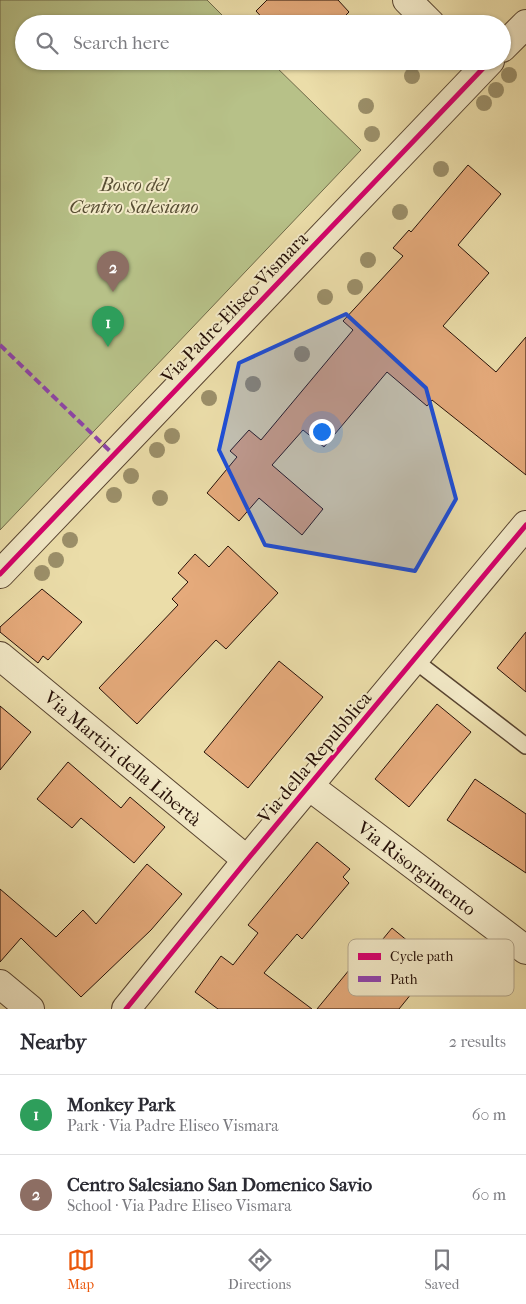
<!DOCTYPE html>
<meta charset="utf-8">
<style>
body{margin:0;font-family:"IM FELL French Canon",serif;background:#f2f2f3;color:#2b2b33}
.you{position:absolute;left:321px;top:431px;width:18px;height:18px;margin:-12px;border:4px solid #fff;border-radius:50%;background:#1a73e8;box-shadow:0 0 0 8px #1a73e833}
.badge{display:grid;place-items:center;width:32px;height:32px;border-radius:50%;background:#ea580c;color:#fff;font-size:16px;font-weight:700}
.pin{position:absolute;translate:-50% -41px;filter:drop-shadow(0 1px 2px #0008)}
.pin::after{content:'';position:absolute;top:26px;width:18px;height:15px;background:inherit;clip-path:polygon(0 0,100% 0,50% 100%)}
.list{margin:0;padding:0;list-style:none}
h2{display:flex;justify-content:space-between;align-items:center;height:65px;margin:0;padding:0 20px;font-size:21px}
h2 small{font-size:16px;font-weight:400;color:#7c7c81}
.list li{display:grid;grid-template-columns:32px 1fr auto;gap:15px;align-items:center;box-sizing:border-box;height:80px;padding:0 20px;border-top:1px solid #e1e1e2}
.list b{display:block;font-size:19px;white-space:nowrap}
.list p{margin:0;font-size:16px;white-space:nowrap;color:#7c7c81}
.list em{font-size:16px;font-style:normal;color:#7c7c81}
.icon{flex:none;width:28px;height:28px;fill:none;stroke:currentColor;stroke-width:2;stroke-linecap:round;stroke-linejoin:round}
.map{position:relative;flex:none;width:526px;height:1009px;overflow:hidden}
.search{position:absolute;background:#fff;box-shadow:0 1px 4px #0004;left:15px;right:15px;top:15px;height:55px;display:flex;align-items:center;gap:12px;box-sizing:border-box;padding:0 18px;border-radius:28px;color:#7c7c81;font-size:19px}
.sheet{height:225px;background:#fff}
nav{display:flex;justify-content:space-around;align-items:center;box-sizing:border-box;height:70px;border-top:1px solid #e1e1e2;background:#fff;font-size:14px;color:#7c7c81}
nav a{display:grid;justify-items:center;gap:2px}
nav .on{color:#ea580c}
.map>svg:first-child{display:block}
</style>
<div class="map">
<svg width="526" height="1009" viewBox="0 0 526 1009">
<rect width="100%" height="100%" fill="#ebdda9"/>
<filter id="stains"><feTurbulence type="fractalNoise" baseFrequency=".004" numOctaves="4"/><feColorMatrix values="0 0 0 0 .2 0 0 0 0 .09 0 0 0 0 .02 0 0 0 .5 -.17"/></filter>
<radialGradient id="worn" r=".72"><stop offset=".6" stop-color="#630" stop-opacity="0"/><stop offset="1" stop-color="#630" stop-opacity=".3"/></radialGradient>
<!-- green -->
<path fill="#b7c188" stroke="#6f6948" d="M0 0H207L231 24H24V61H270L361 150 0 530Z"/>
<!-- building -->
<g fill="#e5aa7b" stroke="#271108">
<path d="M267 0H338L349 12 337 24H268L256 11Z"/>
<path d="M468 165 501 194 458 245 489 273 443 326 496 372 526 337V475L432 400 427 406 387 372 324 447 303 430 272 465 323 509 302 535 259 498 239 521 207 493 237 457 230 451 249 430 261 440 353 330 343 321 403 256 393 248 409 230 411 232Z"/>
<path d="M228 546 278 593 226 649 216 640 137 724 99 688 178 605 172 599 188 582 178 573 195 554 209 567Z"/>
<path d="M42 589 82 622 48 660 43 656 38 663 0 632V627Z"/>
<path d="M526 632V692L497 668Z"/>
<path d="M279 661 323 697 248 788 204 752Z"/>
<path d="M437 704 471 732 409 807 375 779Z"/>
<path d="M0 706 31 732 0 770Z"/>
<path d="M68 762 121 808 130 797 165 827 134 863 81 818 72 828 37 799Z"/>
<path d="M475 779 526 814V873L447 820Z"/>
<path d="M317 842 350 869 343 877 349 883 302 939 297 934 264 973 312 1009H218L195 992 221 956 233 965 258 933 248 925Z"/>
<path d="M147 864 182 894 151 930 81 997 21 938 0 962V889L56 937 83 910 96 924Z"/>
<path d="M392 928 432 961 412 985 416 988 399 1009H317L373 941 378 945Z"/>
</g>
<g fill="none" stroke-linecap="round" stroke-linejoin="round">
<!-- lane casing -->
<g stroke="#584430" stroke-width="18">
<path id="lane" d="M414 660 526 746"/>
</g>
<!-- street casing -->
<g stroke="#584430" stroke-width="30">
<g id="street">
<path d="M407 0 431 24"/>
<path d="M502 48 526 24"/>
<path d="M0 574 490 61"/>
<path d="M0 656 247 860"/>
<path d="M309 786 526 950"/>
<path d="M0 984 30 1009"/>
<path d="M126 1009 247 860 526 525"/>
</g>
</g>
<!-- lane -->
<use href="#lane" stroke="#f2e9c7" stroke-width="15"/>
<!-- street -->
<use href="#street" stroke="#f2e9c7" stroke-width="28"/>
<!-- quiet -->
<path stroke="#8e44ad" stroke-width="4" stroke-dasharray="8 4" stroke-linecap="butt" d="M0 345 114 455"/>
<!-- cycleway casing -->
<g stroke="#f2e9c7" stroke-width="8">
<g id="cycleway">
<path d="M0 574 490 61"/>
<path d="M126 1009 247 860 526 525"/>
</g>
</g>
<!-- cycleway -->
<use href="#cycleway" stroke="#d6006c" stroke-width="5"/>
</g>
<!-- trees -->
<g fill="#9b8f69">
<circle cx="509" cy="75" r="8"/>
<circle cx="412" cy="76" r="8"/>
<circle cx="496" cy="90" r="8"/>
<circle cx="484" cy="103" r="8"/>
<circle cx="366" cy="106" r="8"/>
<circle cx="372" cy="134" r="8"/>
<circle cx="441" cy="169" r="8"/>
<circle cx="400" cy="212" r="8"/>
<circle cx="368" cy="260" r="8"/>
<circle cx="355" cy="287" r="8"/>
<circle cx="325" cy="297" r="8"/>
<circle cx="302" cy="354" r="8"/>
<circle cx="253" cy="384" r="8"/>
<circle cx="209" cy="398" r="8"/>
<circle cx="172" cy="436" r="8"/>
<circle cx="157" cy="450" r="8"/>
<circle cx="131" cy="476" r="8"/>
<circle cx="114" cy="495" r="8"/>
<circle cx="160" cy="498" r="8"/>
<circle cx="70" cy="540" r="8"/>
<circle cx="56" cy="560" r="8"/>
<circle cx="42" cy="573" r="8"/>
</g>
<!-- marked area -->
<path fill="#1d4ed8" fill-opacity="0.2" stroke="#1d4ed8" stroke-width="4" stroke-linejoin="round" d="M346 314 426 388 456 499 415 571 265 545 219 450 239 363Z"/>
<g text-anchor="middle" stroke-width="4" stroke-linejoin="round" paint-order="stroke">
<!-- park labels -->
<g font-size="19" font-style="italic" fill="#594f35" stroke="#f2e9c7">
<text x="134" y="191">Bosco del<tspan x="134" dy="22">Centro Salesiano</tspan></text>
</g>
<!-- street labels -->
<g font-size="19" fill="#271108" stroke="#f2e9c7">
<text transform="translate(234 307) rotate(-46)" y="7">Via Padre Eliseo Vismara</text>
<text transform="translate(314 757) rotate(-50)" y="7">Via della Repubblica</text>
<text transform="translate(123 758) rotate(40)" y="7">Via Martiri della Libertà</text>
<text transform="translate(417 868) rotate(37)" y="7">Via Risorgimento</text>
</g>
</g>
<!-- legend -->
<rect x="348" y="939" width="166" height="57" rx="8" fill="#f2e9c7" stroke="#b5a88e" stroke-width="1"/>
<rect x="358" y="953" width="23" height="7" fill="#d6006c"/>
<rect x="358" y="976" width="23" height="6" fill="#8e44ad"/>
<g font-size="14" fill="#271108">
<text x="390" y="961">Cycle path</text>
<text x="390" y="984">Path</text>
</g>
<rect width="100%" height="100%" filter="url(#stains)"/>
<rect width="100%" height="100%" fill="url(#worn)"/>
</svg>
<div class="you"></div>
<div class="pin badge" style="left:108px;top:347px;background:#2e9e5b">1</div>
<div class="pin badge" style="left:113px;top:292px;background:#8d6e63">2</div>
<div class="search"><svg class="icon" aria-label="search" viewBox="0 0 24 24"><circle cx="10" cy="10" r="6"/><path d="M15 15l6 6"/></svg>Search here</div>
</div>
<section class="sheet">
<h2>Nearby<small>2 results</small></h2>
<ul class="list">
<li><span class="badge" style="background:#2e9e5b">1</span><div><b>Monkey Park</b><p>Park · Via Padre Eliseo Vismara</p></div><em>60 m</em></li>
<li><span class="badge" style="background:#8d6e63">2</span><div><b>Centro Salesiano San Domenico Savio</b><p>School · Via Padre Eliseo Vismara</p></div><em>60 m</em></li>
</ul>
</section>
<nav>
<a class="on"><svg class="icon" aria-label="map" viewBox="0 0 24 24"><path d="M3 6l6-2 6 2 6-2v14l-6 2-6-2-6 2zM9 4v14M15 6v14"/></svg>Map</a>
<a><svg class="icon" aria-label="directions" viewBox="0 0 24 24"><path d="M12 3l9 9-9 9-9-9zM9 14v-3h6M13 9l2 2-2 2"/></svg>Directions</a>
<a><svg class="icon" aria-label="saved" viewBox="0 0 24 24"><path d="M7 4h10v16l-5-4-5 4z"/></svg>Saved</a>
</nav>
